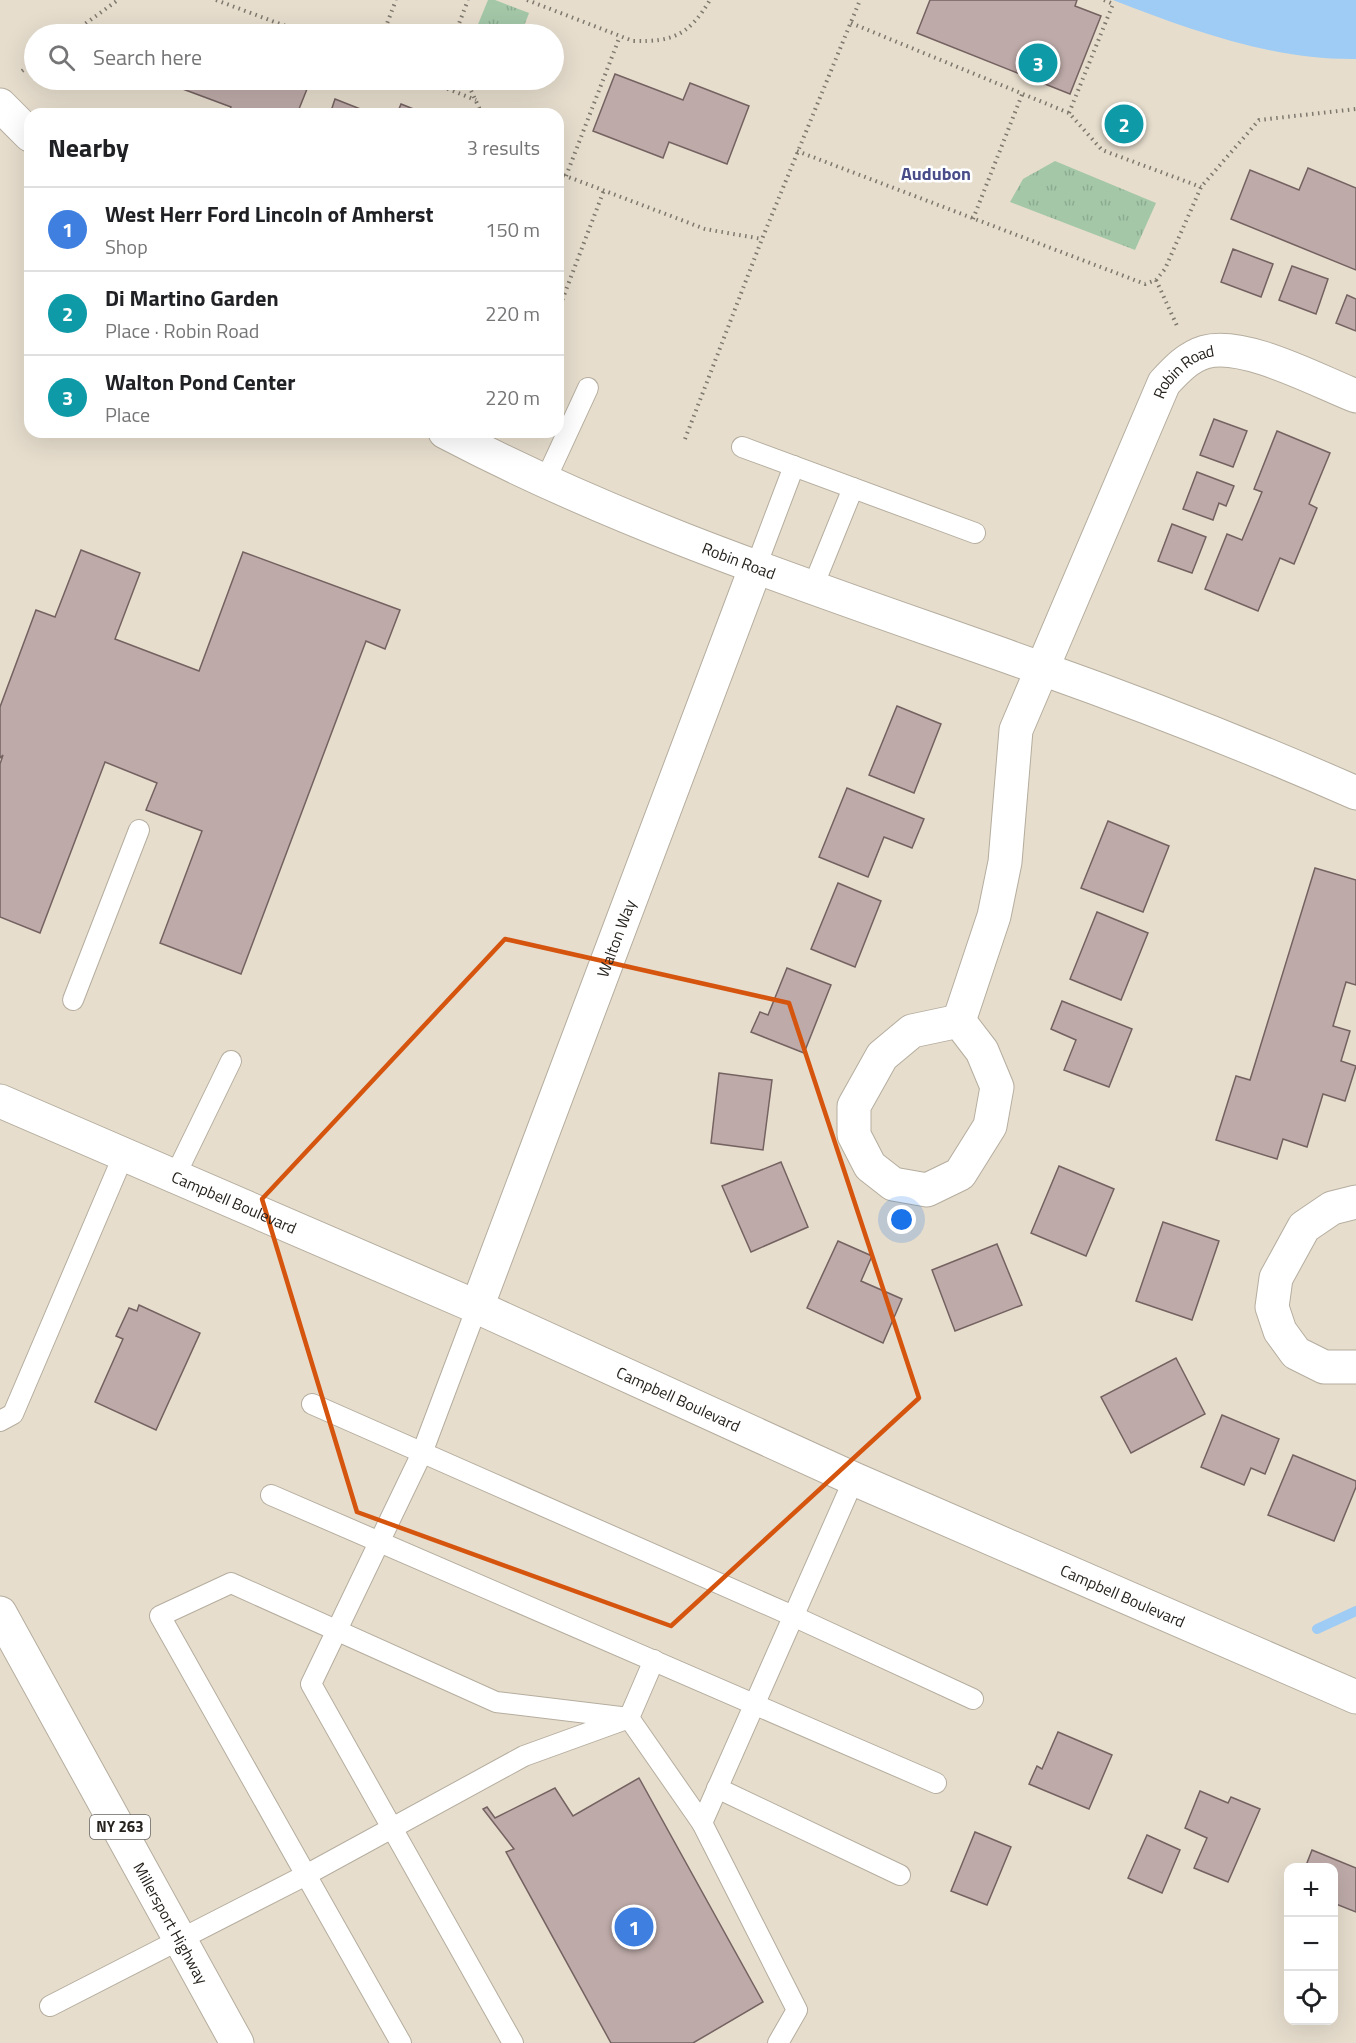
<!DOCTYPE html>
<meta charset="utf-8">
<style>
body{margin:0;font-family:"Titillium Web",sans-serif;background:#f6f6f6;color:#202124}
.controls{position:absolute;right:18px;bottom:18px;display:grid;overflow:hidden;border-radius:12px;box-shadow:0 6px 24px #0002}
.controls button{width:54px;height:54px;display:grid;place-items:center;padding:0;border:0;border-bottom:2px solid #e0e0e0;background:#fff;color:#202124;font:30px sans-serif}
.you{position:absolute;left:902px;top:1220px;width:21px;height:21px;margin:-15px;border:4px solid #fff;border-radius:50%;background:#1a73e8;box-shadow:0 0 0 9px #1a73e833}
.badge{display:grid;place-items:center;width:39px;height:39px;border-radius:50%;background:#0b8043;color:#fff;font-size:20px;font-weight:700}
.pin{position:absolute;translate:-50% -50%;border:3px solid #fff;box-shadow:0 2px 6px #0006}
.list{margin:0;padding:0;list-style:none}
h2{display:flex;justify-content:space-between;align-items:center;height:78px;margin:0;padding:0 24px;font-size:26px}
h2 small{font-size:20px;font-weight:400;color:#757577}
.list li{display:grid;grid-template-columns:39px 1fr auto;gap:18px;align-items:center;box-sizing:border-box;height:84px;padding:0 24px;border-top:2px solid #e0e0e0}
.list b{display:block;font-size:22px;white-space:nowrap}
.list p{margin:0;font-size:20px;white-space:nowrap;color:#757577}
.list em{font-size:20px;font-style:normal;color:#757577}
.icon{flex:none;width:33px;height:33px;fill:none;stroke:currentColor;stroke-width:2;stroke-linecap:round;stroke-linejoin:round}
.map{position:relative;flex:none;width:1356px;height:2043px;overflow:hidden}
.search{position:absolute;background:#fff;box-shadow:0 6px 24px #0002;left:24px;top:24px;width:540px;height:66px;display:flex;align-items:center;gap:15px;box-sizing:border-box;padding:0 21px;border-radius:33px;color:#757577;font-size:22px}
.panel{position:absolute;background:#fff;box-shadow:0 6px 24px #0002;left:24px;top:108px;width:540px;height:330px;border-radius:18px}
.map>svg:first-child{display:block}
</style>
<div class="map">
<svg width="1356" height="2043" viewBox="0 0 1356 2043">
<defs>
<pattern id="grass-tufts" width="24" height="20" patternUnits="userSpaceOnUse" patternTransform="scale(1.5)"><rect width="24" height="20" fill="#a4c7a8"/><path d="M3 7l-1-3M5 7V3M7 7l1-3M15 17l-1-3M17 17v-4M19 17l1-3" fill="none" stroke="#8dab90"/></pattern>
</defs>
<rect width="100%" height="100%" fill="#e6ddcd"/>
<!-- grass -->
<g fill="url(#grass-tufts)">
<path d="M488 0H495L529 13 521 34H474Z"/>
<path d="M1055 161 1156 203 1135 250 1010 202 1023 179Z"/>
</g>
<!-- water -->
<path fill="#9eccf5" d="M1113 0H1356V59C1272 60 1190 30 1113 0Z"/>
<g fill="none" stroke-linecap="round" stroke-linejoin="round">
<!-- stream -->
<path stroke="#9eccf5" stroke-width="10" d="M1317 1629 1356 1611"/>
</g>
<!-- building -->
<g fill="#beaba9" stroke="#746261" stroke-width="1.5">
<path d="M930 0H1077L1075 6 1101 16 1070 94 917 33Z"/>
<path d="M194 26 217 34H191Z"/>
<path d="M615 74 683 100 690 83 749 106 727 164 669 142 663 158 593 131Z"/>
<path d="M174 80H282L307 89 297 114H228L231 107 172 85Z"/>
<path d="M335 99 373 114H330Z"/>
<path d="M401 104 426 114H397Z"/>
<path d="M1308 168 1356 188V270L1231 219 1250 170 1299 190Z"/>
<path d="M1233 249 1273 264 1261 297 1221 282Z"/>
<path d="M1292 266 1328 279 1316 314 1279 300Z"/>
<path d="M1347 295 1356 299V331L1336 323Z"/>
<path d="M1214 419 1247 431 1233 467 1200 455Z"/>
<path d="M1277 431 1330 453 1309 504 1317 508 1294 564 1280 558 1258 611 1205 589 1227 534 1242 540 1262 492 1254 489Z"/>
<path d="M1197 472 1234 486 1226 506 1219 503 1213 520 1183 509Z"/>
<path d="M1172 524 1206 537 1192 573 1158 561Z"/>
<path d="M81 550 140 573 115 639 199 671 243 552 400 610 385 649 366 641 241 974 160 943 202 831 146 810 157 783 105 762 40 933 0 917V764L3 755 0 758V707L36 610 55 617Z"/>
<path d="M897 706 941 724 914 793 869 775Z"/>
<path d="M847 788 924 819 912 848 884 837 868 877 819 857Z"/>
<path d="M1108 821 1169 846 1143 912 1081 888Z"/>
<path d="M1315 868 1356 880V985L1346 982 1333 1026 1350 1031 1341 1061 1356 1066 1345 1101 1323 1094 1307 1147 1283 1139 1277 1159 1216 1140 1236 1076 1250 1080Z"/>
<path d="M838 883 881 901 855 967 811 949Z"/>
<path d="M1097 912 1148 933 1121 1000 1070 979Z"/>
<path d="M787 968 831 985 804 1053 751 1032 760 1012 768 1015Z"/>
<path d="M1062 1001 1132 1029 1109 1087 1064 1070 1076 1040 1051 1029Z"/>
<path d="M719 1073 772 1080 763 1150 711 1143Z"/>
<path d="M781 1162 808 1227 751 1252 722 1186Z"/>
<path d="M1059 1166 1114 1189 1086 1256 1031 1233Z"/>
<path d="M1163 1222 1219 1241 1192 1320 1136 1301Z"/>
<path d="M838 1241 872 1256 861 1281 902 1299 883 1343 807 1308Z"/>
<path d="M997 1244 1022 1305 955 1331 932 1270Z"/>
<path d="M139 1305 200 1333 156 1430 95 1402 123 1339 116 1336 129 1308 137 1311Z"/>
<path d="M1176 1358 1205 1414 1131 1453 1101 1397Z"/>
<path d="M1222 1415 1279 1439 1265 1474 1251 1468 1244 1485 1201 1467Z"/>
<path d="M1293 1455 1356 1481V1487L1334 1541 1268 1515Z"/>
<path d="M1058 1732 1112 1755 1089 1809 1029 1784 1037 1766 1042 1769Z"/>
<path d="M639 1778 763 2002 693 2043H611L506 1852 514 1849 483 1809 487 1807 495 1818 555 1788 573 1816Z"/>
<path d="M1200 1791 1228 1803 1231 1797 1260 1809 1228 1882 1194 1868 1207 1838 1185 1828Z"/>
<path d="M975 1832 1011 1847 987 1905 951 1891Z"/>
<path d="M1147 1835 1180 1850 1162 1893 1128 1878Z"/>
<path d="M1312 1850 1356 1868V1912L1336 1904 1334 1909V1868H1305Z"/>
</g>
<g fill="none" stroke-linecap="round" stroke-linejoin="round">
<!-- lane casing -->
<g stroke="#b5ad9e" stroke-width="22">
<g id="lane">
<path d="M742 447 975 533"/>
<path d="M545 481 588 388"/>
<path d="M755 569 794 466"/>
<path d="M812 589 853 488"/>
<path d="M73 1000 139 830"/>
<path d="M175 1176 231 1061"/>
<path d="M477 1307 422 1453 311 1684 513 2043"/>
<path d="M312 1404 793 1616 973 1699"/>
<path d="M0 1421 13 1414 124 1154"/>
<path d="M271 1495 936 1783"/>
<path d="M654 1660 629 1718 524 1756 306 1875 160 1616 231 1583 496 1702 629 1718 702 1823"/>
<path d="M717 1788 900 1875"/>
<path d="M50 2006 306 1875 401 2043"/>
<path d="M778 2043 797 2010 702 1823 854 1479"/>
</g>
</g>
<!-- street casing -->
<g stroke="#b5ad9e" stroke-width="35">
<g id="street">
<path d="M0 105 30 135"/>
<path id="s1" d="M445 432C635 532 839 596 1040 668 1147 706 1252 747 1356 793"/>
<path id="s2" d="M959 1021 994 916 1005 862 1016 730 1164 383C1176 370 1188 357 1205 352 1244 341 1318 381 1356 396"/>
<path d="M959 1021 982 1051 997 1087 990 1126 960 1174 927 1190 893 1184 870 1166 854 1135V1106L882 1056 912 1031Z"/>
<path d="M1356 1202 1332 1208 1304 1227 1276 1278 1272 1307 1280 1331 1296 1353 1324 1367H1356"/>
<path id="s3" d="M477 1307 755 569"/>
</g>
</g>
<!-- secondary casing -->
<g stroke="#b5ad9e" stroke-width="35">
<g id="secondary">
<path id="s4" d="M0 1101 477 1307 854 1479 1356 1697"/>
</g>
</g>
<!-- primary casing -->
<g stroke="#b5ad9e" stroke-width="35">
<g id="primary">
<path id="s5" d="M0 1613 237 2043"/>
</g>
</g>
<!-- path -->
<g stroke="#7e786d" stroke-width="4" stroke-dasharray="1.5 4.5" stroke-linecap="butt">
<path d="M216 0 307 34"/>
<path d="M527 0 633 41C673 42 689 35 710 0"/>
<path d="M851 23 1069 113 1102 150 1201 187"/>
<path d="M71 34 118 0"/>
<path d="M383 34 396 0"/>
<path d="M455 34 468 0"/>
<path d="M22 71 34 62"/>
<path d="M425 80 476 100"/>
<path d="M466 80 482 114"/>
<path d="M1069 113 1113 4 1104 0"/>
<path d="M797 151 1145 284 1156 280 1165 269 1201 187 1259 120 1356 109"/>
<path d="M558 173 705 229 762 239"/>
<path d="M566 176 620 36"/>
<path d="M973 219 1023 92"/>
<path d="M1156 280 1178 328"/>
<path d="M558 311 604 190"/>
<path d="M685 439 762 239 860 0"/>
</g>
<!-- lane -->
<use href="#lane" stroke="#fff" stroke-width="20"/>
<!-- street -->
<use href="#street" stroke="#fff" stroke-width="33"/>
<!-- secondary -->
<use href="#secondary" stroke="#fff" stroke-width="33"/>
<!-- primary -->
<use href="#primary" stroke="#fff" stroke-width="33"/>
</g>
<!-- marked area -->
<path fill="none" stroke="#d5540e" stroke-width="4.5" stroke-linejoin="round" d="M505 939 789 1003 919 1398 671 1626 357 1512 262 1199Z"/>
<g text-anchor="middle" stroke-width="5" stroke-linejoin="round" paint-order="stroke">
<!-- shield labels -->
<rect fill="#fff" stroke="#676461" stroke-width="1.5" x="90" y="1815" width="60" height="24" rx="4.5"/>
<g font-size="15" font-weight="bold" fill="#26221d">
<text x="120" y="1832">NY 263</text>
</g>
<!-- street labels -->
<g font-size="16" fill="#26221d" stroke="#fff">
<text dy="6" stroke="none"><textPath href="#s2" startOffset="698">Robin Road</textPath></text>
<text dy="6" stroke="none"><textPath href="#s1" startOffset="321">Robin Road</textPath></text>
<text dy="6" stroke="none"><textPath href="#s3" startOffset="394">Walton Way</textPath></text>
<text dy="6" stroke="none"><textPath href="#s4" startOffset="255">Campbell Boulevard</textPath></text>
<text dy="6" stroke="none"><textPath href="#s4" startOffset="741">Campbell Boulevard</textPath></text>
<text dy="6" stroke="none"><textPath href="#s4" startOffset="1227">Campbell Boulevard</textPath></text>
<text dy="6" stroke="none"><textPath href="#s5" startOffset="354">Millersport Highway</textPath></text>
</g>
<!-- neighbourhood labels -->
<g font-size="18" font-weight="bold" fill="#484d8a" stroke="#fff">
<text x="936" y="180">Audubon</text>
</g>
</g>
</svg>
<div class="controls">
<button>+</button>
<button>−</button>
<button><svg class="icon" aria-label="locate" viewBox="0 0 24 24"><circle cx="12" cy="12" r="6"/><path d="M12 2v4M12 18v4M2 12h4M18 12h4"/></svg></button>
</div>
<div class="you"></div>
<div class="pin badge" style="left:634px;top:1927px;background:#3f7fe0">1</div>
<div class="pin badge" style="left:1124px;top:124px;background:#0f9aa8">2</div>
<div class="pin badge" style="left:1038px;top:63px;background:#0f9aa8">3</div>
<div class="search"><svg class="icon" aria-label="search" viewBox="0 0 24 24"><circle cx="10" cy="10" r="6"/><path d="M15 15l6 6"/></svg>Search here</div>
<section class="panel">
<h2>Nearby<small>3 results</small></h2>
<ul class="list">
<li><span class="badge" style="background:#3f7fe0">1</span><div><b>West Herr Ford Lincoln of Amherst</b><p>Shop</p></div><em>150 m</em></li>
<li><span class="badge" style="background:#0f9aa8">2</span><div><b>Di Martino Garden</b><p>Place · Robin Road</p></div><em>220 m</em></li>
<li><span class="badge" style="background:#0f9aa8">3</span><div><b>Walton Pond Center</b><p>Place</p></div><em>220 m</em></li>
</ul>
</section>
</div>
